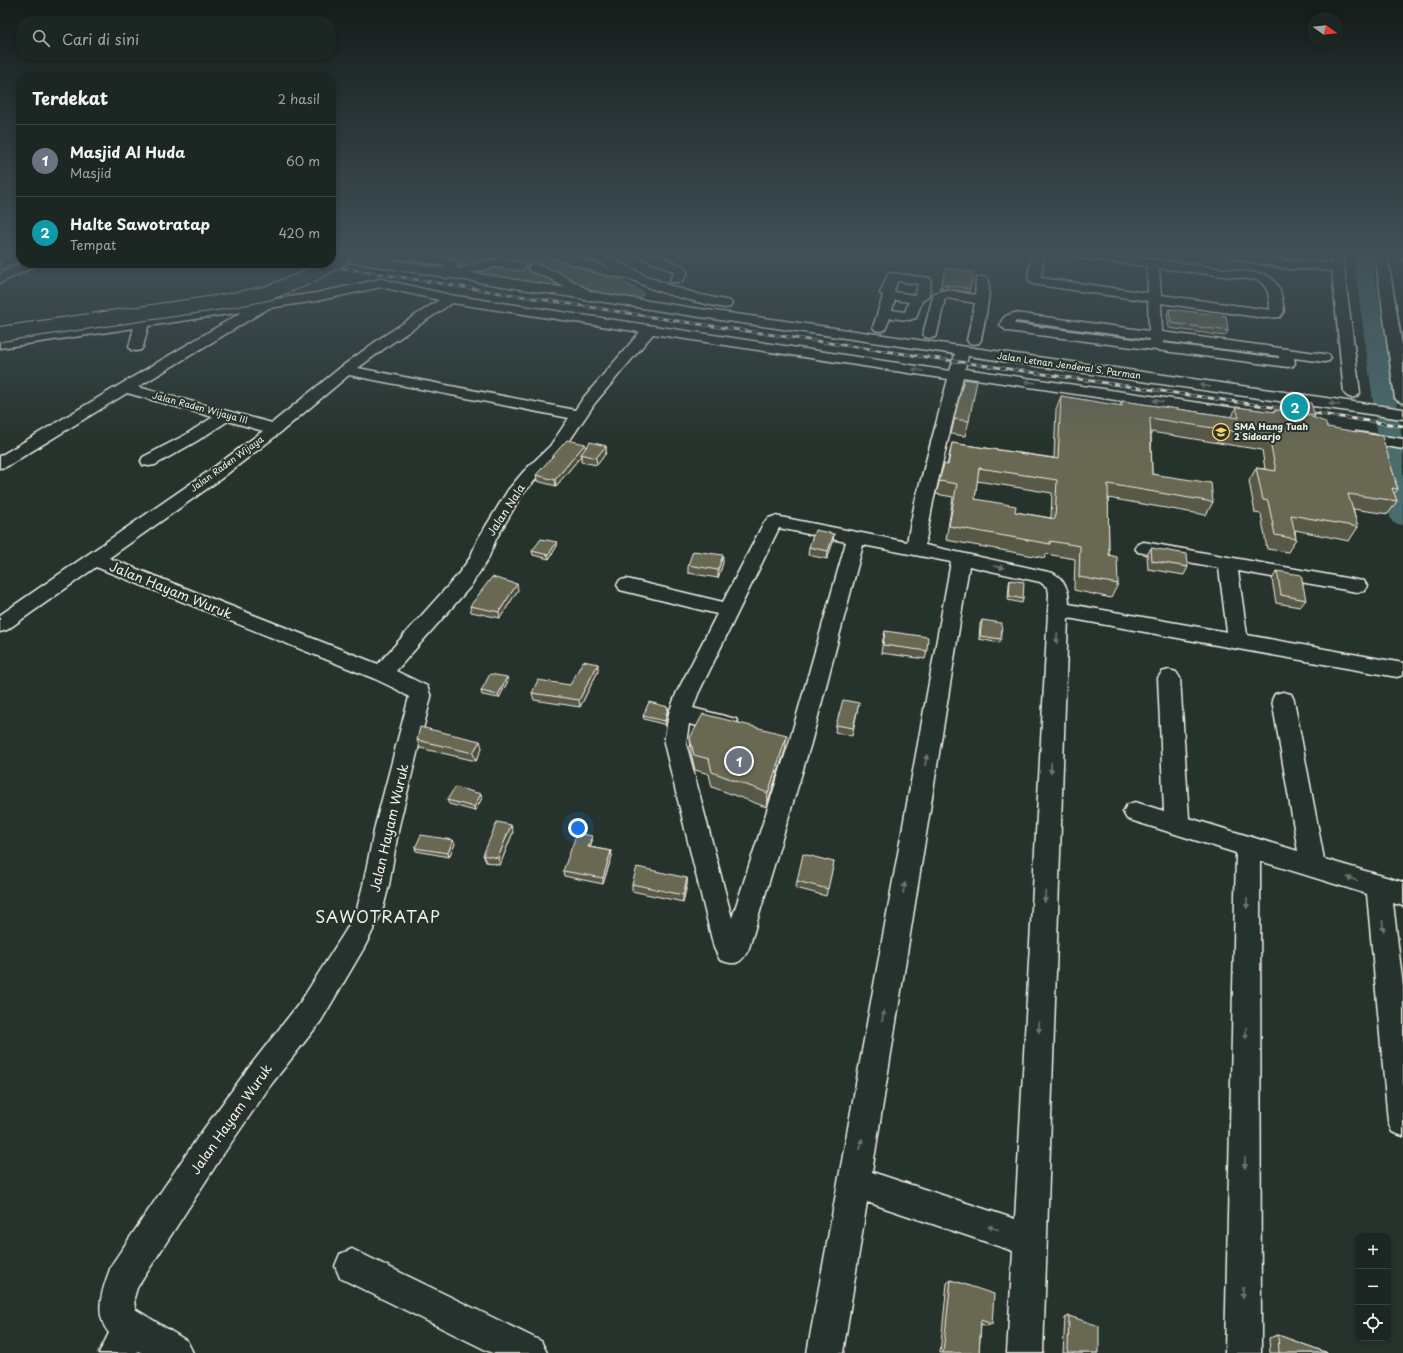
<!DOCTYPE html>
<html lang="id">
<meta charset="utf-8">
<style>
body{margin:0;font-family:"Playpen Sans",sans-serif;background:#252e2a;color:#f1f3f6}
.controls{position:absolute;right:12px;bottom:12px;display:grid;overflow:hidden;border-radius:8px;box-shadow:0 2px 6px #0003}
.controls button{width:36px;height:36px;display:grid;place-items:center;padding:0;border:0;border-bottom:1px solid #3a4340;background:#1c2622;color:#f1f3f6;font:20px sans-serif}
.compass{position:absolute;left:1307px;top:12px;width:36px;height:36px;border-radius:50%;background:#1c2622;box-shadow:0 2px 6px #0003;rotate:105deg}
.you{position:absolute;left:578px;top:828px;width:14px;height:14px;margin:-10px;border:3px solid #fff;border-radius:50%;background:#1a73e8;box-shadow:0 0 0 6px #1a73e833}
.badge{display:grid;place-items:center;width:26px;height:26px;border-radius:50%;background:#d93025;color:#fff;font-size:13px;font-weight:700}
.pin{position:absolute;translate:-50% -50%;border:2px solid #fff;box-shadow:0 1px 4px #0006}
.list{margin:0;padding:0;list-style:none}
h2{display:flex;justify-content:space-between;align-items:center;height:52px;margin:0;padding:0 16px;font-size:17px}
h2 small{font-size:13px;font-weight:400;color:#a0a5a5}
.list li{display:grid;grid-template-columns:26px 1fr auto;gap:12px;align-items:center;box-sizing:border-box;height:72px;padding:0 16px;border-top:1px solid #3a4340}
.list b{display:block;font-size:15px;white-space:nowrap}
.list p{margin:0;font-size:13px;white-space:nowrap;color:#a0a5a5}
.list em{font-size:13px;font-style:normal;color:#a0a5a5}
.icon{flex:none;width:22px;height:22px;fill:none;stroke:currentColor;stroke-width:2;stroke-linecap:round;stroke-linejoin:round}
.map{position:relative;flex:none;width:1403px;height:1353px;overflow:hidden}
.search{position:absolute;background:#1c2622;box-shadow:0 2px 6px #0003;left:16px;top:16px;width:320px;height:44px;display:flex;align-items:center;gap:10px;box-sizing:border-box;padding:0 14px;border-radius:16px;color:#a0a5a5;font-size:15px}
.panel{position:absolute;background:#1c2622;box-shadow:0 2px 6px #0003;left:16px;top:72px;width:320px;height:196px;border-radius:16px}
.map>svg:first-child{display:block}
</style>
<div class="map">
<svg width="1403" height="1353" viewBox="0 0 1403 1353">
<rect width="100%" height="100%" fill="#26332d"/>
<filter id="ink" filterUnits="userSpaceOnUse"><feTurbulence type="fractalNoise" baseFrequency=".025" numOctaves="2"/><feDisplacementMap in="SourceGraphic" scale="8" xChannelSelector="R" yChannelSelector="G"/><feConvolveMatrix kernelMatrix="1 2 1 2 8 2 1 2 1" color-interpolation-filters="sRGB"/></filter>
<g filter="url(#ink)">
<!-- green -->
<path fill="#526d55" stroke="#a3af9e" d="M349 254H572L642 292 644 294C639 300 632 299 625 299Z"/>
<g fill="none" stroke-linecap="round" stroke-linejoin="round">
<!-- river -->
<path fill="#486c6c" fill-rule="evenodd" d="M1353 254H1371L1402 438 1400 442 1403 445V525L1393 523 1390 517 1380 447 1382 443 1378 438Z"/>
<!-- minor-tunnel -->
<path stroke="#455049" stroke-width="14" stroke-dasharray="14 7" stroke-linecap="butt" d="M504 257 506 254"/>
<!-- minor casing -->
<g stroke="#f4f1e8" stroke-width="3">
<g id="minor">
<path d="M13 254H21V260L0 269V260Z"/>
<path d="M349 254H426L455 260 458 267 457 269 495 259 523 263 525 266 523 269 519 270 495 267 447 278 443 277 441 274 445 266 411 259 349 262 345 261 343 258 345 255Z"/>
<path d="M549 254H568L608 268 641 273 643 276 641 279 637 280 602 274 551 257Z"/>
<path d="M638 254H655L683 266 688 273 681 282H671L670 279 675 272 640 257Z"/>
<path d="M1032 254H1044L1041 278 1148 293 1147 266 1079 258 1073 254H1111L1264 274C1280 281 1282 295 1284 311L1280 317 1264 318 1161 303 1162 332 1324 354 1329 355 1331 358 1329 361 1324 362 1294 358 1295 363 1293 366 1288 367 1007 331 1000 325C1003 316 1006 315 1015 313L1149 331 1148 301 1032 284 1028 278ZM1159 268 1257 280C1269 286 1270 298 1270 310L1161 295ZM1016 321 1149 339V341L1016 324H1014ZM1163 341 1279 356V358L1163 343Z"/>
<path d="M1225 254H1252L1289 261H1314L1331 263 1330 254H1342L1360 393 1357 396 1352 398 1347 396 1344 393 1332 271 1314 269H1289L1231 258Z"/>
<path d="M1375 254H1387L1403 351V403L1398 401 1395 398Z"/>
<path d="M534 264 557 272 595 294 597 297 595 300H585L549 278 530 271 528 268 530 265Z"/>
<path d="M892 273 930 278 931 281 929 295 922 301 916 318 909 320 890 318 885 330 880 331 875 330 873 327 883 296 880 293 888 274ZM897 281 918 284 916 293 914 295 894 292ZM895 300 909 302 905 312 892 310Z"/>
<path d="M982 277 987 278C993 288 983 327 981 340L979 343 974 344 969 343 967 340 975 303 947 298H945L937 334 935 337 930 338 925 337 923 334 934 293 947 290 975 295 976 281 977 278Z"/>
<path d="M381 279 450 295 950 371 957 348 962 347 967 348 969 351 965 369 1262 412 1268 414 1270 417 1268 420 1262 422 963 377 933 502 925 545 1053 573C1065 580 1069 590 1069 604L1227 632 1219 568 1138 552 1135 548 1138 544 1144 542 1357 580 1364 581 1367 586 1364 591 1357 592 1238 571 1247 635 1403 663V675L1397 677 1238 649 1068 618 1043 1353H1007L1013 1251 867 1202 843 1353H807L951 562 863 545 811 743 749 948C742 964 735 966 720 960L714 948 664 743 669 713 676 694 717 614 620 590 617 585 620 580 627 579 723 602 763 524 769 518 775 516 907 542 915 502 948 379 653 334 595 403 562 452 536 479 521 496 496 539 488 559 470 587 396 671 427 686 431 697 399 826 389 885 382 912 364 948 321 1021 270 1086 220 1159 137 1288 134 1298 135 1309 187 1341 193 1353H142L138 1351 137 1353H99L109 1333C92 1313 104 1285 112 1264L198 1137 250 1066 301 1001 346 930 357 909 363 885 375 826 409 697 396 689 375 679 96 567 7 630 0 632V615L206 473 263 431 228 421 197 441 155 465 149 466 143 465 141 461 143 457 185 435 213 417 127 393 6 467 0 468V456L259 302H269L271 305 269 308 138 387 272 423 341 367 382 337 439 300 376 286 375 283 376 280ZM452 303 640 332 584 397 575 410 358 368 392 343ZM349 375 569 418 550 446 524 471 508 490 478 539 470 558 456 577 378 664 109 558 218 481 281 432ZM779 528 846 542 789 743 732 918 686 743 689 724 728 734 736 731 739 725 736 719 693 708 698 694ZM969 566 1040 582 1048 588 1049 594 1015 1219 872 1172Z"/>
<path d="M142 319 147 320 149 323 143 347 141 350 136 351 131 350 129 347 135 323 137 320Z"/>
<path d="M1356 432 1403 439V449L1350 440 1348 437 1350 434Z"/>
<path d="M1169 670 1176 672 1180 678 1189 818 1298 851 1272 700 1275 694 1283 692 1291 694 1294 700 1324 859 1403 882V906L1393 903 1403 987V1136L1392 1132 1388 1121 1367 894 1260 861 1261 1353H1225L1236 853 1127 819 1123 812 1127 805 1135 802 1164 811 1158 678 1162 672Z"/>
<path d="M352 1249 541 1341 547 1353H492L340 1278 335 1266 340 1254Z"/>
</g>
</g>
<!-- highway casing -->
<g stroke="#f4f1e8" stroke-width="3">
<g id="highway">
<path d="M331 254H352L693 308 1403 409V419L693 316 331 259Z"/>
<path d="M588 254H604L642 274 668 285 697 294 730 301 732 304 730 307 725 308C700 303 674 297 650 288 629 279 609 267 589 257Z"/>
<path d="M21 263H38L36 266 0 283V274Z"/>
<path d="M381 279 386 280 388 283 386 286 316 301 0 348V340L316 293Z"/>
</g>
</g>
<!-- minor -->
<use href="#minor" fill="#26332d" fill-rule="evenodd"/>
<!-- highway -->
<use href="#highway" fill="#26332d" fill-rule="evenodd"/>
<!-- rail casing -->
<g stroke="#f4f1e8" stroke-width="3">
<path id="rail" d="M312 263 671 320 1403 426"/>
</g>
<!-- rail -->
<use href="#rail" stroke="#26332d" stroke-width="2" stroke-dasharray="6" stroke-linecap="butt"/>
<!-- highway-bridge casing -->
<g stroke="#f4f1e8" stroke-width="16" stroke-linecap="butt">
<path id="highway-bridge" d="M0 334 222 302 268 293 306 278 341 259 345 254"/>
</g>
<!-- highway-bridge -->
<use href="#highway-bridge" stroke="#26332d" stroke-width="14"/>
</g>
<!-- wall -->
<g fill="#595947" stroke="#f4f1e8" fill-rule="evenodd">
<path d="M1259 254H1299L1296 260Z"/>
<path d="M1402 254H1403V263Z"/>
<path d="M974 272 969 292 947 289 939 290 940 287Z"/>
<path d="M1169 309 1228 331 1225 336 1169 328 1167 314Z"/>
<path d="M964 379 969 421 965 436 951 434Z"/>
<path d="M1061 396 1120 406 1122 401 1232 417 1236 407 1274 412 1275 410 1282 411 1280 403 1282 400 1315 416 1314 418 1327 427 1396 482V483L1398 489 1394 494 1397 501 1388 514 1353 509 1358 527 1349 541 1295 530 1296 539 1288 552 1267 549 1261 514 1255 513 1249 481 1256 468 1265 469 1262 450 1151 432 1152 474 1213 502 1206 515 1108 498 1109 555 1118 584 1111 598 1074 590 1075 559 1046 554 1045 558 946 540 953 497 936 494 944 464 947 465 952 443 1054 458 1056 409ZM977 481 1052 493 1051 518 1015 512 975 499Z"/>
<path d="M585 444V448L606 446V453L597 465 581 462V456L556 486 537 481 536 475Z"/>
<path d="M834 534 833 542 827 559 808 555 809 547Z"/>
<path d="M557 542V546L549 559 533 555 532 551Z"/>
<path d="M1151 548 1188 567 1184 575 1148 569 1147 555Z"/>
<path d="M723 563 718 578 688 573V565Z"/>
<path d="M1277 571 1306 600 1300 607 1276 603 1272 579Z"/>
<path d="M1010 580 1023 599 1022 603 1008 600 1009 584Z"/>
<path d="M518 590 500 618 471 612 470 606Z"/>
<path d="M982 620 1001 639 999 643 979 639 980 624Z"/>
<path d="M885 631 927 651 925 659 881 653 883 639Z"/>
<path d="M598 671 580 707 534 700 532 693 570 685Z"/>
<path d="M508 681 499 698 482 695 481 691Z"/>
<path d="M859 703 852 736 835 732 836 725Z"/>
<path d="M668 711 666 725 644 719 643 716Z"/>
<path d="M690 738 785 750 766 807 712 787 709 774 695 770 691 753Z"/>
<path d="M417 740 482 748 476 761 420 748Z"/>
<path d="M482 798 475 811 449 804 447 800Z"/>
<path d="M513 832 500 865 486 862 483 855Z"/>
<path d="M592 836V841L590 847 611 851 612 856 603 884 564 876 563 871Z"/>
<path d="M455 844 449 857 416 851 415 848Z"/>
<path d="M834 862 826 896 796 888 797 881Z"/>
<path d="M687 878V885L683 902 632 891V884Z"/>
<path d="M951 1280 992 1324 987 1326 981 1324 979 1353H940L947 1283Z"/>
<path d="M1069 1316 1099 1353H1063L1065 1318Z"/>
<path d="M1278 1335 1328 1353H1270L1269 1338Z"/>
</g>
<!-- shaded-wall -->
<g fill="#484839" stroke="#f4f1e8">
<path d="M948 285 947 289 939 290 940 287Z"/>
<path d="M585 444 586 451 581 454V456L556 486 555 480Z"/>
<path d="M606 446V453L597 465 596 458Z"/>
<path d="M834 534 833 542 827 559 828 551Z"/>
<path d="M557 542V546L549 559 548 555Z"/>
<path d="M723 555V563L718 578V570Z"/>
<path d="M517 584 518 590 500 618 499 612Z"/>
<path d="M598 664V671L580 707 579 700Z"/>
<path d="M507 677 508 681 499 698 498 695Z"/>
<path d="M668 707V711L666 725 665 721Z"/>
<path d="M787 735 785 750 766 807 768 793Z"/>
<path d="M480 741 482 748 476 761 473 753Z"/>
<path d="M481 794 482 798 475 811 474 807Z"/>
<path d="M511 825 513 832 500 865 498 858Z"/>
<path d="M592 836V841L588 852V847Z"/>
<path d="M453 840 455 844 449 857 448 853Z"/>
<path d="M611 851 612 856 603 884V878Z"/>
<path d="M687 878V885L683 902V895Z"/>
</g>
<!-- building -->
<g fill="#676752" stroke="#f4f1e8" fill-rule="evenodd">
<path d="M946 268 974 272 970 289 948 285 940 287Z"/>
<path d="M1169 309 1226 316 1228 331 1171 323Z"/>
<path d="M964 379 977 381 969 421 954 419Z"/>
<path d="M1061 396 1122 406V401L1239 418 1236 407 1275 412V410L1304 414 1325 422 1327 427 1382 436 1396 482 1395 481 1398 489 1392 488 1397 501 1348 494 1358 527 1291 515 1296 539 1275 535 1268 501 1263 500 1256 468 1276 471 1269 437 1150 418 1152 474 1211 483 1213 502 1108 484 1109 555 1117 557 1118 584 1079 577 1080 546 1050 541V544L949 526 957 484 939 481 944 464 948 465 952 443 1058 459ZM979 468 1057 480 1055 519 1015 512 1016 506 975 499Z"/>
<path d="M1282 400 1311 403 1315 416 1303 412 1285 409Z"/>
<path d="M567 440 585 444 555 480 536 475Z"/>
<path d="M590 442 606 446 596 458 581 454Z"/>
<path d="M815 530 834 534 828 551 809 547Z"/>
<path d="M541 539 557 542 548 555 532 551Z"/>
<path d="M1151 548 1187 554 1188 567 1152 561Z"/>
<path d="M693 551 723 555 718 570 688 565Z"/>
<path d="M1277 571 1301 575 1306 600 1281 595Z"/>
<path d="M492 577 517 584 499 612 470 606Z"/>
<path d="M1010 580 1024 582 1023 599 1009 596Z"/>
<path d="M982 620 1002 623 1001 639 980 636Z"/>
<path d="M885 631 928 637 927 651 883 645Z"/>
<path d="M583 661 598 664 579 700 532 693 538 680 570 685Z"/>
<path d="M490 674 507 677 498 695 481 691Z"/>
<path d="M843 700 859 703 853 728 836 725Z"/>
<path d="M649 702 668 707 665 721 643 716Z"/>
<path d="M703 714 787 735 768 793 712 772 709 759 694 755 690 738Z"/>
<path d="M420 727 480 741 473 753 417 740Z"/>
<path d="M455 787 481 794 474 807 447 800Z"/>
<path d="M497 822 511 825 498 858 483 855Z"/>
<path d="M577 833 592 836 588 847 611 851 603 878 563 871Z"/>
<path d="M421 835 453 840 448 853 415 848Z"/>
<path d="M803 854 834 862 828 889 797 881Z"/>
<path d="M637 867 687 878 683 895 632 884Z"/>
<path d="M951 1280 994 1294 992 1324 981 1320 979 1353H943Z"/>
<path d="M1069 1316 1099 1326V1353H1068Z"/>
<path d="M1278 1335 1328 1353H1279Z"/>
</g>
<!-- one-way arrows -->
<defs><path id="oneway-solid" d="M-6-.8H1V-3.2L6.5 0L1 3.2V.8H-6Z"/></defs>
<g fill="#6e766e">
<use href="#oneway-solid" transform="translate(918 370) rotate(-171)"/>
<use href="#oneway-solid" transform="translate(1030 382) rotate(-172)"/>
<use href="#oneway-solid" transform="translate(1205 386) rotate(-172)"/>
<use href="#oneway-solid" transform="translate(1158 401) rotate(-172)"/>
<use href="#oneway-solid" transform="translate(1334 404) rotate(-172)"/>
<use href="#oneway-solid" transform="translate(999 567) rotate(12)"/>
<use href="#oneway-solid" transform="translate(1057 638) rotate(93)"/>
<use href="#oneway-solid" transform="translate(926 760) rotate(-80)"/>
<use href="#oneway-solid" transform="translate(1051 768) rotate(93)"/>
<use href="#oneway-solid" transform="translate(1352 879) rotate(-163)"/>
<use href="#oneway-solid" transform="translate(904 888) rotate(-80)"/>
<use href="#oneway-solid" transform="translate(1045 897) rotate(93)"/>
<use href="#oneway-solid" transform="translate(1247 903) rotate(91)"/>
<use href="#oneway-solid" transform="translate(1383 926) rotate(84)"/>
<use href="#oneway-solid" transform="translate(883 1016) rotate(-80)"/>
<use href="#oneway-solid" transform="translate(1039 1027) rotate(93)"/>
<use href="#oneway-solid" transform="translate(1246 1033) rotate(91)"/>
<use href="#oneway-solid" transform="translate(861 1144) rotate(-80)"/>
<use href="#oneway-solid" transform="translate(1245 1163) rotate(91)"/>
<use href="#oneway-solid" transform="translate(993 1228) rotate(-162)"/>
<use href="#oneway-solid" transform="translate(1243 1293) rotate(91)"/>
</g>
</g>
<!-- sky -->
<linearGradient id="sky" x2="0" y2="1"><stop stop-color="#151c19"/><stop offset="0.57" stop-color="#415057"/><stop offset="1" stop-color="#415057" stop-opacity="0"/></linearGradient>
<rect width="1403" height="444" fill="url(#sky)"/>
<!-- icons -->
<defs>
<g id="school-ring" transform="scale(0.9)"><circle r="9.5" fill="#26332d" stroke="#ffd166" stroke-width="1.5"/><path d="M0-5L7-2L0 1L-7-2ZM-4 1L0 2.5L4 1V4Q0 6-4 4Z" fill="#ffd166"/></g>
</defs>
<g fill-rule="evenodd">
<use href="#school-ring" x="1221" y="432"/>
</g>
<g text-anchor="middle" stroke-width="4" stroke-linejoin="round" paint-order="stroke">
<!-- far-street labels -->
<g font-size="9" fill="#f4f1e8" stroke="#26332d">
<text transform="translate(1069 366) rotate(8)" y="3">Jalan Letnan Jenderal S. Parman</text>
<text transform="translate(200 408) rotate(15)" y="3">Jalan Raden Wijaya III</text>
<text transform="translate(227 464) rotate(-36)" y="3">Jalan Raden Wijaya</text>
</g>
<!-- far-poi labels -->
<g font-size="9" font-weight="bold" fill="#f4f1e8" stroke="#26332d" text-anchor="start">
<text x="1234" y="430">SMA Hang Tuah<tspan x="1234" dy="10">2 Sidoarjo</tspan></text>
</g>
<!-- street labels -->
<g font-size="11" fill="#f4f1e8" stroke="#26332d">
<text transform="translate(506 510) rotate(-57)" y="4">Jalan Nala</text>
</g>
<!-- near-street labels -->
<g font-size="13" fill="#f4f1e8" stroke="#26332d">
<text transform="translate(171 590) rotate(22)" y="5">Jalan Hayam Wuruk</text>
<text transform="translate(389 828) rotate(-77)" y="5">Jalan Hayam Wuruk</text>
<text transform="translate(231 1119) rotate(-55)" y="5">Jalan Hayam Wuruk</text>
</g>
<!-- near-quarter labels -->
<g font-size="16" letter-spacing="1" fill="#f4f1e8" stroke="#26332d">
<text x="378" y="923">SAWOTRATAP</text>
</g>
</g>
</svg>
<div class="controls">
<button>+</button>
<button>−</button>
<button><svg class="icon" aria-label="locate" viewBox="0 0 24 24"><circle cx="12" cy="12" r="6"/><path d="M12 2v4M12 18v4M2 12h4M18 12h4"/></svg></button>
</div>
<svg class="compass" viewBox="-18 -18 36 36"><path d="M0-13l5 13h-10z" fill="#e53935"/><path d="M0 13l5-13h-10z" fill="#a0a5a5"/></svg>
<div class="you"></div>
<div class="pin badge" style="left:739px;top:761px;background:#6b7280">1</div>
<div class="pin badge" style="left:1295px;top:407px;background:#0f9aa8">2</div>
<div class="search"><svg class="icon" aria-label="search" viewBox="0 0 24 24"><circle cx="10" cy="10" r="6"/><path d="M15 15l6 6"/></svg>Cari di sini</div>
<section class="panel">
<h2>Terdekat<small>2 hasil</small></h2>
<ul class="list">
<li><span class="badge" style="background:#6b7280">1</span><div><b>Masjid Al Huda</b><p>Masjid</p></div><em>60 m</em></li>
<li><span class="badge" style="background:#0f9aa8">2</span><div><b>Halte Sawotratap</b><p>Tempat</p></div><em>420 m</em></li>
</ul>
</section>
</div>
